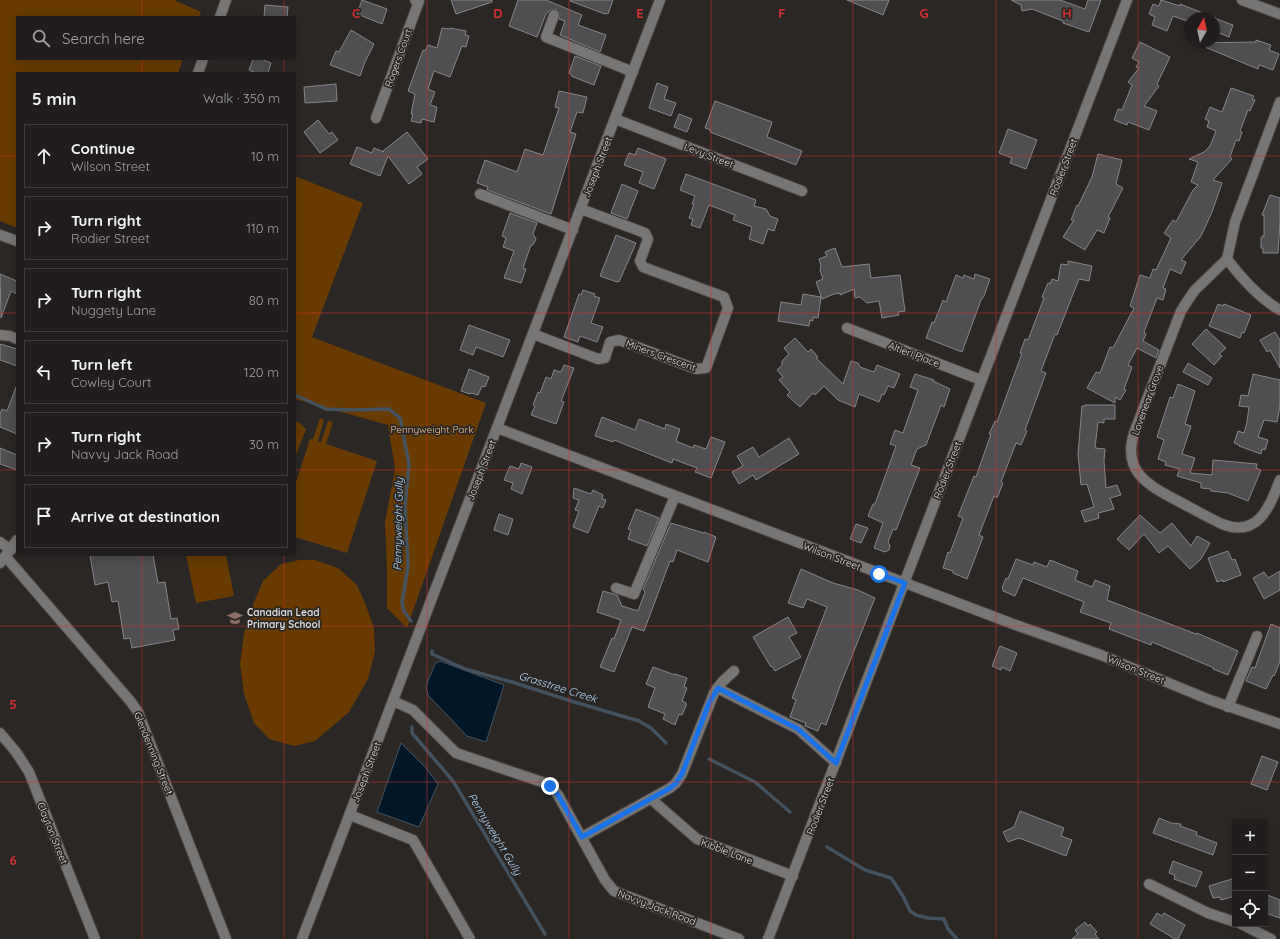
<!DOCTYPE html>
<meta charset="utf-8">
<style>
body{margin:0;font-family:Quicksand,sans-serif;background:#282625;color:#f1f3f6}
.controls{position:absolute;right:12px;bottom:12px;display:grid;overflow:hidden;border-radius:0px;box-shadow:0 2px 10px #0003}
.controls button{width:36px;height:36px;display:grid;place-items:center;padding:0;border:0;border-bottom:1px solid #3d3b3b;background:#201d1c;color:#f1f3f6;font:20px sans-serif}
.compass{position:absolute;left:1184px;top:12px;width:36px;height:36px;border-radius:50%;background:#201d1c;box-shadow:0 2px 10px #0003;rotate:9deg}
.stop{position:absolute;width:12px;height:12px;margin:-9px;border:3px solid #1a73e8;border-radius:50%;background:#fff}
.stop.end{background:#1a73e8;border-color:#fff;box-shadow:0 1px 4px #0008}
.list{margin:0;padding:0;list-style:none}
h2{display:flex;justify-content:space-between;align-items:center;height:52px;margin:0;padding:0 16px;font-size:17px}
h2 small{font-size:13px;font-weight:400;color:#a2a2a3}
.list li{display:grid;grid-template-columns:26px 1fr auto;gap:12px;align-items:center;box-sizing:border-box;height:64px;margin:0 8px 8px;padding:0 8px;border:1px solid #3d3b3b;border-radius:0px}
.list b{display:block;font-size:15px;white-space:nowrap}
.list p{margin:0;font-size:13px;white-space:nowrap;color:#a2a2a3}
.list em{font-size:13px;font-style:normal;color:#a2a2a3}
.icon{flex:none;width:22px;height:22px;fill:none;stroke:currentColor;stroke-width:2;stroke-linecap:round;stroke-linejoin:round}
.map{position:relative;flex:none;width:1280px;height:939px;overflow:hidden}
.search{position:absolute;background:#201d1c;box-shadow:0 2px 10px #0003;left:16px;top:16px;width:280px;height:44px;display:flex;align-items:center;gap:10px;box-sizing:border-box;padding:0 14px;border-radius:0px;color:#a2a2a3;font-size:15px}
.panel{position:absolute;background:#201d1c;box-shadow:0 2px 10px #0003;left:16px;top:72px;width:280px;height:484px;border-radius:0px}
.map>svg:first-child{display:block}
</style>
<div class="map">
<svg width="1280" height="939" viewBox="0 0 1280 939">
<rect width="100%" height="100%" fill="#2a2725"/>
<!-- green -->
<g fill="#693b00">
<path d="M0 0H174L201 12 199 17H17V59H183L178 73H17V228L0 221Z"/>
<path d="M295 176 363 203 312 337 486 403 407 628 387 608V569L385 522 395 469 388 425 295 399Z"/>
<path d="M320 418 324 420 318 441 321 442 328 421 333 422 326 444 377 461 347 553 295 537V485L310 439H313Z"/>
<path d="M295 421 300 423 306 429 295 458Z"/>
<path d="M186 555H226L234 596 196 603Z"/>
<path d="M299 560H315L338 568 357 585 365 603 374 628 375 652 368 679 349 712 315 741 294 746 269 739 254 723 244 694 240 664 244 633 254 602 263 581 281 564Z"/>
</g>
<!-- water -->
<g fill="#011728" stroke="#43525e">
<path d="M440 661 504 685 486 742 467 736 428 695 426 686 435 664Z"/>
<path d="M401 743 425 767 438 784 419 827 377 812Z"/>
</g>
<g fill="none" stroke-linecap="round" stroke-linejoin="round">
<!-- stream -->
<g stroke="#43525e" stroke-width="3.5">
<path d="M295 395 326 409 350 410 389 409 400 418 409 464 405 506 408 566 402 603 404 611 411 621"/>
<path d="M432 651V654L465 669 512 682 571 701 639 721 651 728 666 743"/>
<path d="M412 727V733L453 781 545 934"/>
<path d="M709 759 755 782 790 812"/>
<path d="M827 847 865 870 891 878 903 896 910 911 916 915 928 918 944 919 948 929 957 939"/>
</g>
</g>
<!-- building -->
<g fill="#4f4e50" stroke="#878588">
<path d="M362 0 387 9 382 24 357 14Z"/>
<path d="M451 0H492V2L456 14Z"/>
<path d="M518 0H546L582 15 578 25 606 35 600 52 560 35 565 21 559 19 560 14 556 9 550 10 546 14 537 37 509 26Z"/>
<path d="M570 0H613L608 14 606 13 605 14 570 1Z"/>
<path d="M847 0H889L883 15Z"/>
<path d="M1011 0H1060L1085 9 1088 0H1101L1089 32 1063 23V21L1032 9 1022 11 1021 5Z"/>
<path d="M1161 0 1180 6V4L1216 18H1190V22L1173 16 1167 31 1152 25 1155 17 1149 14 1153 4 1159 6Z"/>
<path d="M265 5 288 7 287 17H264Z"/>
<path d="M1214 18 1233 25 1229 37 1214 31Z"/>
<path d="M442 28 450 29V28L466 31 465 35 469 36 466 47 462 46 450 77 434 71 428 89 435 92 430 105 437 107 434 122 422 119 421 123 411 121 413 114H411L415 94 408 91 423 50 425 51 428 45 437 48Z"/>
<path d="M351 30 374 44 365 62 360 76 330 65 336 51 339 52Z"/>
<path d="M1256 40 1271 45 1269 50 1279 54 1273 70 1259 65 1258 69 1195 43 1256 42Z"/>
<path d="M1140 42 1170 57 1157 84 1159 86 1144 106 1157 111 1149 130 1128 122 1127 125 1114 120 1118 109 1122 110 1132 85 1128 82 1139 68 1136 67 1139 62 1132 58Z"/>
<path d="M575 56 601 66 594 85 571 76 572 75 569 73Z"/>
<path d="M253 59H261L271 63 268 73H256L249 70Z"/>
<path d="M657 83 668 87 664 99 676 103 671 116 649 108Z"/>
<path d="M336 84 337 101 305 103 304 87Z"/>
<path d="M1231 88 1254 96 1252 99 1255 100 1250 111 1248 110 1240 131 1242 132 1239 141 1236 140 1230 157 1232 159 1213 180 1222 183 1212 212 1201 236 1181 260 1186 262 1181 274 1170 269 1163 288 1166 289 1163 300 1157 298 1144 332 1146 334 1143 341 1159 350 1156 358 1137 348 1128 365 1132 367 1124 389 1126 390 1120 400 1115 397V403L1087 388 1096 372 1100 373 1110 347 1113 348 1134 308 1130 306 1140 275 1150 278 1153 269 1156 270 1171 238 1164 233 1173 220 1176 222 1193 190 1198 185 1191 182 1198 162 1189 159 1204 152 1210 146 1216 131 1207 127 1209 121 1205 119 1210 107 1222 112Z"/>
<path d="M559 91 587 97 583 113 577 112 570 132 576 134 551 214 487 190 488 187 477 183 485 160 517 172 525 149 543 155 559 108 555 107Z"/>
<path d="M715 101 772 122 767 137 802 151 796 165 710 132 711 130 705 128Z"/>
<path d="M679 114 692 119 687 132 674 127Z"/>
<path d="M318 120 329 134 332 132 338 140 320 153 304 132Z"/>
<path d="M1008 129 1037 140 1026 169 1010 163 1012 158 999 153Z"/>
<path d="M407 132 428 159 417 167 422 174 409 184 388 156 380 176 350 164 357 147 372 153 374 148 384 152 383 151Z"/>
<path d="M638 148 666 159 654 189 639 183 643 172 624 165 629 153 635 155Z"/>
<path d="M1098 154 1122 160 1116 184 1123 188 1108 217 1110 218 1104 233 1097 230 1085 250 1063 237 1074 220H1071L1077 205 1078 206 1092 177Z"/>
<path d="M686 174 756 200 754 206 766 209 770 216 778 219 774 231 768 229 763 244 749 239 752 227 733 220 735 215 709 205 700 228 691 225 693 219 689 218 694 204H692L695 196 680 190Z"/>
<path d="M622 184 638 191 627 219 611 213Z"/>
<path d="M1270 195 1280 198V221L1278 253H1263V248H1261V238H1262V236H1264V215H1262Z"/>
<path d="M510 213 537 223 533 234 536 239 533 245H531L523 268 526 269 521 283 504 278 514 251 503 247 506 238 502 236Z"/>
<path d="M616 235 636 243 619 282 617 281V282L600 276Z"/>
<path d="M835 248 842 267 869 264 871 278 900 275 905 311 898 312 899 315 882 318 879 301 867 303 860 297 855 298 854 289 840 295V293L834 294 822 299 816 282 823 279 820 270 821 266 819 259 827 256 825 252Z"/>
<path d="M1068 261 1092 266 1089 281 1079 279 1057 335 1055 334 1041 371 1046 373 1025 430 1027 431 1021 445 1016 443 1001 482 1003 483 997 498 994 496 979 535 983 537 967 579 953 573V571L943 568 948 552 950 553 963 518 958 516 974 476 976 477 991 434H989L995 421 997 422 1022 353H1020L1025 339 1028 340 1044 298 1042 297 1048 283 1050 284 1052 279 1058 281 1061 264 1068 265Z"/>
<path d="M0 274 17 281V294L11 291 1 318Z"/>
<path d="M975 274 990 279 984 296 981 300 962 352 926 338 932 322 934 323 943 300 946 302 956 275 963 278 964 275 974 279Z"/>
<path d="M583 290 595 294 594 296 600 298 591 323 603 327 597 342 580 336 578 342 564 337 579 294 581 295Z"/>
<path d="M803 294 821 297 818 318 813 317V321L810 320 809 326 778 321 781 302 801 305Z"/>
<path d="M1218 304 1223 306 1224 304 1251 315 1244 333 1242 332 1240 338 1209 326Z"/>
<path d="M469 325 510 340 503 357 476 347 473 355 460 350Z"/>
<path d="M1206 329 1226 348 1219 354 1222 356 1214 365 1192 344Z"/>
<path d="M1275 332 1280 340V368L1270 350 1267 352 1260 340Z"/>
<path d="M795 338 808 352 811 349 818 357 816 358 843 384 851 361 858 363 860 367 874 372 877 365 900 374 894 388 888 386 884 395 882 394 879 402 859 394 855 407 838 400 824 386 815 395 813 393 800 407 787 395 790 392 779 380 783 377 777 370 782 365V361L789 354 784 348Z"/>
<path d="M0 344 17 349V366L0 360Z"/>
<path d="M1188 363 1212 378 1208 385 1183 372Z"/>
<path d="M564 365 574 368 561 401 564 402 556 424 531 415 535 406 533 405 538 392 540 393 546 377 551 379 554 370 561 372Z"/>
<path d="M469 369 489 377 485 387 482 386 478 395 471 393 470 394 461 391Z"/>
<path d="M915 374 934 380 933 381 950 389 944 407 941 405 926 445 917 449 911 465 920 468 896 530 893 529 888 542 890 546 889 550 885 552 874 548 883 523 868 516 873 504H875L896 446 890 444 895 430 903 433 918 390 910 387Z"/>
<path d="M1253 374 1280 380V405L1278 417 1277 422 1264 420 1258 437 1268 440 1265 450 1262 449 1261 454 1239 446V445L1234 443 1238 431 1244 433 1247 422 1249 407 1239 406 1241 395 1248 396Z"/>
<path d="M1178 384 1195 391 1185 424 1191 426 1182 454 1195 458 1190 473 1212 475 1213 460 1257 464 1256 468 1261 470 1248 501 1228 493 1211 491V489L1201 488V483L1177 476 1180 469 1165 465 1166 462 1158 459 1164 440 1157 437 1170 397 1173 398Z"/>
<path d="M16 387H17V434L0 427V414L2 409 7 411Z"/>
<path d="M1085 405H1115V419H1104V423L1098 422 1095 448 1105 449 1104 461 1106 488 1117 485 1121 495 1110 498 1114 509 1098 513 1099 518 1085 522 1081 511 1094 507 1087 484 1081 485 1078 454 1082 406H1085Z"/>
<path d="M602 417 635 430 639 419 665 429 666 424 680 429 676 441 693 448 694 445 706 449 711 437 725 442 711 478 695 472 697 468 673 459 672 463 614 440 613 442 595 436Z"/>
<path d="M789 438 799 454 756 480 753 475 739 484 732 472 743 466 737 456 753 447 759 457Z"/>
<path d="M0 448 17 455V470L0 464Z"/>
<path d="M521 463 532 467 522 494 511 489 513 483 504 480 510 466 519 469Z"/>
<path d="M574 488 591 494 593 490 603 495 602 499 606 500 603 508 599 506 588 533 573 527 579 511 575 510 579 500 573 498Z"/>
<path d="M636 509 659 518 647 546 628 539 631 530 628 529Z"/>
<path d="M499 514 513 519 508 535 494 530Z"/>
<path d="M1140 515 1160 533 1172 523 1191 546 1197 536 1210 543 1201 559 1190 569 1168 546 1159 553 1144 534 1129 550 1117 539Z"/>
<path d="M671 523 704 533V532L716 537 708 562 677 550 673 562 670 561 644 631 632 627 614 672 600 667 612 638 614 639 621 620 597 612 603 591 617 595 622 606 638 611 645 592 643 589Z"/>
<path d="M856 524 868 528 861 543 850 539Z"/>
<path d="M1228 551 1232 560 1235 559 1241 575 1223 582V580L1217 582 1208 558Z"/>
<path d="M90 555H153L158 583 165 582 171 619 177 618 179 629 173 630 175 640 132 648 130 638 124 639 118 601 112 602 108 582 95 585Z"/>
<path d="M1016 559 1033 565 1034 562 1047 567 1050 560 1078 571 1075 580 1092 587 1095 580 1110 586 1107 600 1196 634 1197 633 1238 651 1228 675 1213 669 1214 668 1152 642 1151 645 1109 629 1111 623 1080 612 1084 602 1023 578 1015 596 1003 591V589L1002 588 1006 578 1008 579Z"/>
<path d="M801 569 833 583 858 590 875 598 840 686 826 725 821 723 818 731 805 726 806 723 790 717 796 700 792 698 827 607 807 599 803 608 788 603Z"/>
<path d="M1280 571V590L1264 599 1253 578 1264 572 1268 578Z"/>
<path d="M788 617 797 633 789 637 801 657 775 671 772 666 771 667 753 637Z"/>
<path d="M1271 624 1280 628V662L1274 676 1273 675 1266 689 1246 681 1252 667 1255 668Z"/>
<path d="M1000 646 1017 653 1010 671 1002 667 1001 670 992 666Z"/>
<path d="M653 667 675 675V674L687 678 684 687 687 688 682 701 686 703V706L682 715 679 714 675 725 663 719 665 714 648 707 655 688 646 684Z"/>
<path d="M1262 756 1278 762 1267 790 1251 784Z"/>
<path d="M1020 811 1064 828 1061 836 1072 840 1066 856 1019 838 1008 842 1003 832 1014 827Z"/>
<path d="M1159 818 1171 823 1181 824 1180 826 1197 832 1196 835 1217 843 1213 855 1153 833Z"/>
<path d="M1173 861 1202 872 1196 887 1174 879 1175 875 1169 873Z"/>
<path d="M1235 878V896L1221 900 1220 897 1213 898 1209 886Z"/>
<path d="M1265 894 1280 900V918L1265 913Z"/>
<path d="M1157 913 1162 916 1164 913 1185 925 1178 939H1175L1150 924Z"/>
<path d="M1085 922 1088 926 1090 924 1097 932 1095 934 1099 939H1072L1078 934 1075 930Z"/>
</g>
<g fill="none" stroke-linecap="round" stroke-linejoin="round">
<!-- minor casing -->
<g stroke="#474442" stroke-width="12">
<g id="minor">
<path d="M1242 0 1280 14"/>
<path d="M554 15 546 37 633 72"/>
<path d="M220 17 226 0"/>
<path d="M198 73 203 59"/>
<path d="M1280 102 1235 222 1227 259 1195 290 1188 300 1181 311 1134 433C1122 472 1148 485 1178 501 1193 509 1207 517 1222 524 1258 538 1269 508 1280 480"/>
<path d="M376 118 419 1 415 0"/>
<path d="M615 119 802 191"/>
<path d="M480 194 573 230"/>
<path d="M0 235 17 241"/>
<path d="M1227 259C1242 279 1259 298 1280 310"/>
<path d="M847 328 981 380"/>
<path d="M533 334 598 359 605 358 610 342 619 340 696 369 706 368 728 308 724 297 643 267 640 261 648 239 645 233 581 209"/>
<path d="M0 335 10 336 17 339"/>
<path d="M497 428 1013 624 1101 655 1210 700 1280 724"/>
<path d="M0 542 11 550"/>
<path d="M6 557 131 702 138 712 226 939"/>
<path d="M0 563 17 540"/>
<path d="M616 588 634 594 675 496"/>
<path d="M717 688 798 729 836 763"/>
<path d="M393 701 413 710 456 753 545 783 552 787 558 795 605 880 614 891 739 939"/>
<path d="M1228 707 1257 636"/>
<path d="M0 733 16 752 29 772 95 939"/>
<path d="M651 799 697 839 793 876"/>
<path d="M350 815 413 840 470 939"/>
<path d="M582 837 670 788 676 783 682 774 714 693 722 682 734 671"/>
<path d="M1149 884 1208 913 1235 922"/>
<path d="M1241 924 1271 939"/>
<path d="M302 939 660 0"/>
<path d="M768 939 1127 0"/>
</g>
</g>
<!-- minor -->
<use href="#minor" stroke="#787675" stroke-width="10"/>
</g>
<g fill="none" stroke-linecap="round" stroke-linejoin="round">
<!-- route -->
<path stroke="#1a73e8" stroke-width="5" d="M550 786 558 795 582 837 670 788 676 783 682 774 709 703 718 688 798 729 836 763 905 583 879 574"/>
</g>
<!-- grid -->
<path fill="none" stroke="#d63131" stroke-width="1" stroke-opacity="0.55" d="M142 0V17M284 0V17M427 0V939M569 0V939M711 0V939M853 0V939M996 0V939M1138 0V939M142 59V73M284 59V73M0 156H17M295 156H1280M0 313H17M295 313H1280M0 470H17M295 470H1280M142 555V939M284 555V939M0 626H1280M0 782H1280"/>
<!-- icons -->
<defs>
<g id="school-bare" transform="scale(1.2)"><path d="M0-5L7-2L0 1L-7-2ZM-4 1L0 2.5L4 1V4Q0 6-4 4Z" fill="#8d6e63" stroke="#2a2725" stroke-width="2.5" paint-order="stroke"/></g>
</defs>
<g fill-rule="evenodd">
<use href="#school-bare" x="235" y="618"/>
</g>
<g text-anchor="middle" stroke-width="3.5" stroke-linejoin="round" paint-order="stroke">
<!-- street labels -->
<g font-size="10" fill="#dedcdb" stroke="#2a2725">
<text transform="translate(398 58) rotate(-70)" y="4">Rogers Court</text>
<text transform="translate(709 155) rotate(21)" y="4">Levy Street</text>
<text transform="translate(597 167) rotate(-69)" y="4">Joseph Street</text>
<text transform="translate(1063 167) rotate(-69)" y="4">Rodier Street</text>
<text transform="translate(914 354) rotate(21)" y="4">Altieri Place</text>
<text transform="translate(661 355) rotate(20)" y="4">Miners Crescent</text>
<text transform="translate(1147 400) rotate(-70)" y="4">Lovenear Grove</text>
<text transform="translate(481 470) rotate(-69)" y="4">Joseph Street</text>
<text transform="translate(947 470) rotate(-69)" y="4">Rodier Street</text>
<text transform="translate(832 556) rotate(21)" y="4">Wilson Street</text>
<text transform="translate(1136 669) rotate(22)" y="4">Wilson Street</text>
<text transform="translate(154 753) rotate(68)" y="4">Glendenning Street</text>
<text transform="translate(366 772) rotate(-69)" y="4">Joseph Street</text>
<text transform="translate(820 806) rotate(-69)" y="4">Rodier Street</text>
<text transform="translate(53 833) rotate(68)" y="4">Clayton Street</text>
<text transform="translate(727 851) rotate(21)" y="4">Kibble Lane</text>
<text transform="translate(657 907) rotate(21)" y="4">Navvy Jack Road</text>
</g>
<!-- park labels -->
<g font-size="10" fill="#f3bf8e" stroke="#2a2725">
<text x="432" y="433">Pennyweight Park</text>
</g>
<!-- poi labels -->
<g font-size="10" font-weight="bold" fill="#dedcdb" stroke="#2a2725" text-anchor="start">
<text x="247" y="616">Canadian Lead<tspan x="247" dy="12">Primary School</tspan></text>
</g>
<!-- water labels -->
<g font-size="11" font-style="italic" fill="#b6dbfb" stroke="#2a2725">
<text transform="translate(398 524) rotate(-89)" y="4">Pennyweight Gully</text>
<text transform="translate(558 687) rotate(17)" y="4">Grasstree Creek</text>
<text transform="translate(495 834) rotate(59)" y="4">Pennyweight Gully</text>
</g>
</g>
<g font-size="13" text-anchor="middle" font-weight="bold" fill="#d63131" stroke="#2a2725" stroke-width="3.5" stroke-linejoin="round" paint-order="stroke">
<text x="356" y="18">C</text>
<text x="498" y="18">D</text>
<text x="640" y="18">E</text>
<text x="782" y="18">F</text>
<text x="924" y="18">G</text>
<text x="1067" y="18">H</text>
<text x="13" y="709">5</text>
<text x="13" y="865">6</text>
</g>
</svg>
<div class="controls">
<button>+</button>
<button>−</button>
<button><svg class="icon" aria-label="locate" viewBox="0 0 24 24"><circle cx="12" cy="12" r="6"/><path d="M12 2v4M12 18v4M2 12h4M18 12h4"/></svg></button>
</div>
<svg class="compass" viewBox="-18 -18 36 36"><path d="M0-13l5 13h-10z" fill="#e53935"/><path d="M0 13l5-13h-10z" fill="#a2a2a3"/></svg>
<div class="stop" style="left:879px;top:574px"></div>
<div class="stop end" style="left:550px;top:786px"></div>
<div class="search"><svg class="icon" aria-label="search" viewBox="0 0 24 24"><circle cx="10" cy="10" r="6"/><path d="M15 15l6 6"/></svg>Search here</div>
<section class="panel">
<h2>5 min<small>Walk · 350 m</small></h2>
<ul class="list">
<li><svg class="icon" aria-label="ahead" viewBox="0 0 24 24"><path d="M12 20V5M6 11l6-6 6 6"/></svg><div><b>Continue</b><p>Wilson Street</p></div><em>10 m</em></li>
<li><svg class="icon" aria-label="right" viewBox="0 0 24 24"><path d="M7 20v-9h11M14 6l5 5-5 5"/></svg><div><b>Turn right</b><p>Rodier Street</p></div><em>110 m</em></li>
<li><svg class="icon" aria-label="right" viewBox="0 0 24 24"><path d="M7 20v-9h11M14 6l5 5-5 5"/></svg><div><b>Turn right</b><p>Nuggety Lane</p></div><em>80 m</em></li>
<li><svg class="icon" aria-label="left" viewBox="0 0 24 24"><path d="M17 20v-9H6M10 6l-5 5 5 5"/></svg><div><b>Turn left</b><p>Cowley Court</p></div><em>120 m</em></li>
<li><svg class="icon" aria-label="right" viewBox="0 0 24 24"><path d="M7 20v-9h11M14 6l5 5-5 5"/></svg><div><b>Turn right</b><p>Navvy Jack Road</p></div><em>30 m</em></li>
<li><svg class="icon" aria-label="arrive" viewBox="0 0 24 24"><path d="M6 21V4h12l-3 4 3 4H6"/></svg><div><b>Arrive at destination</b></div></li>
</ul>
</section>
</div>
